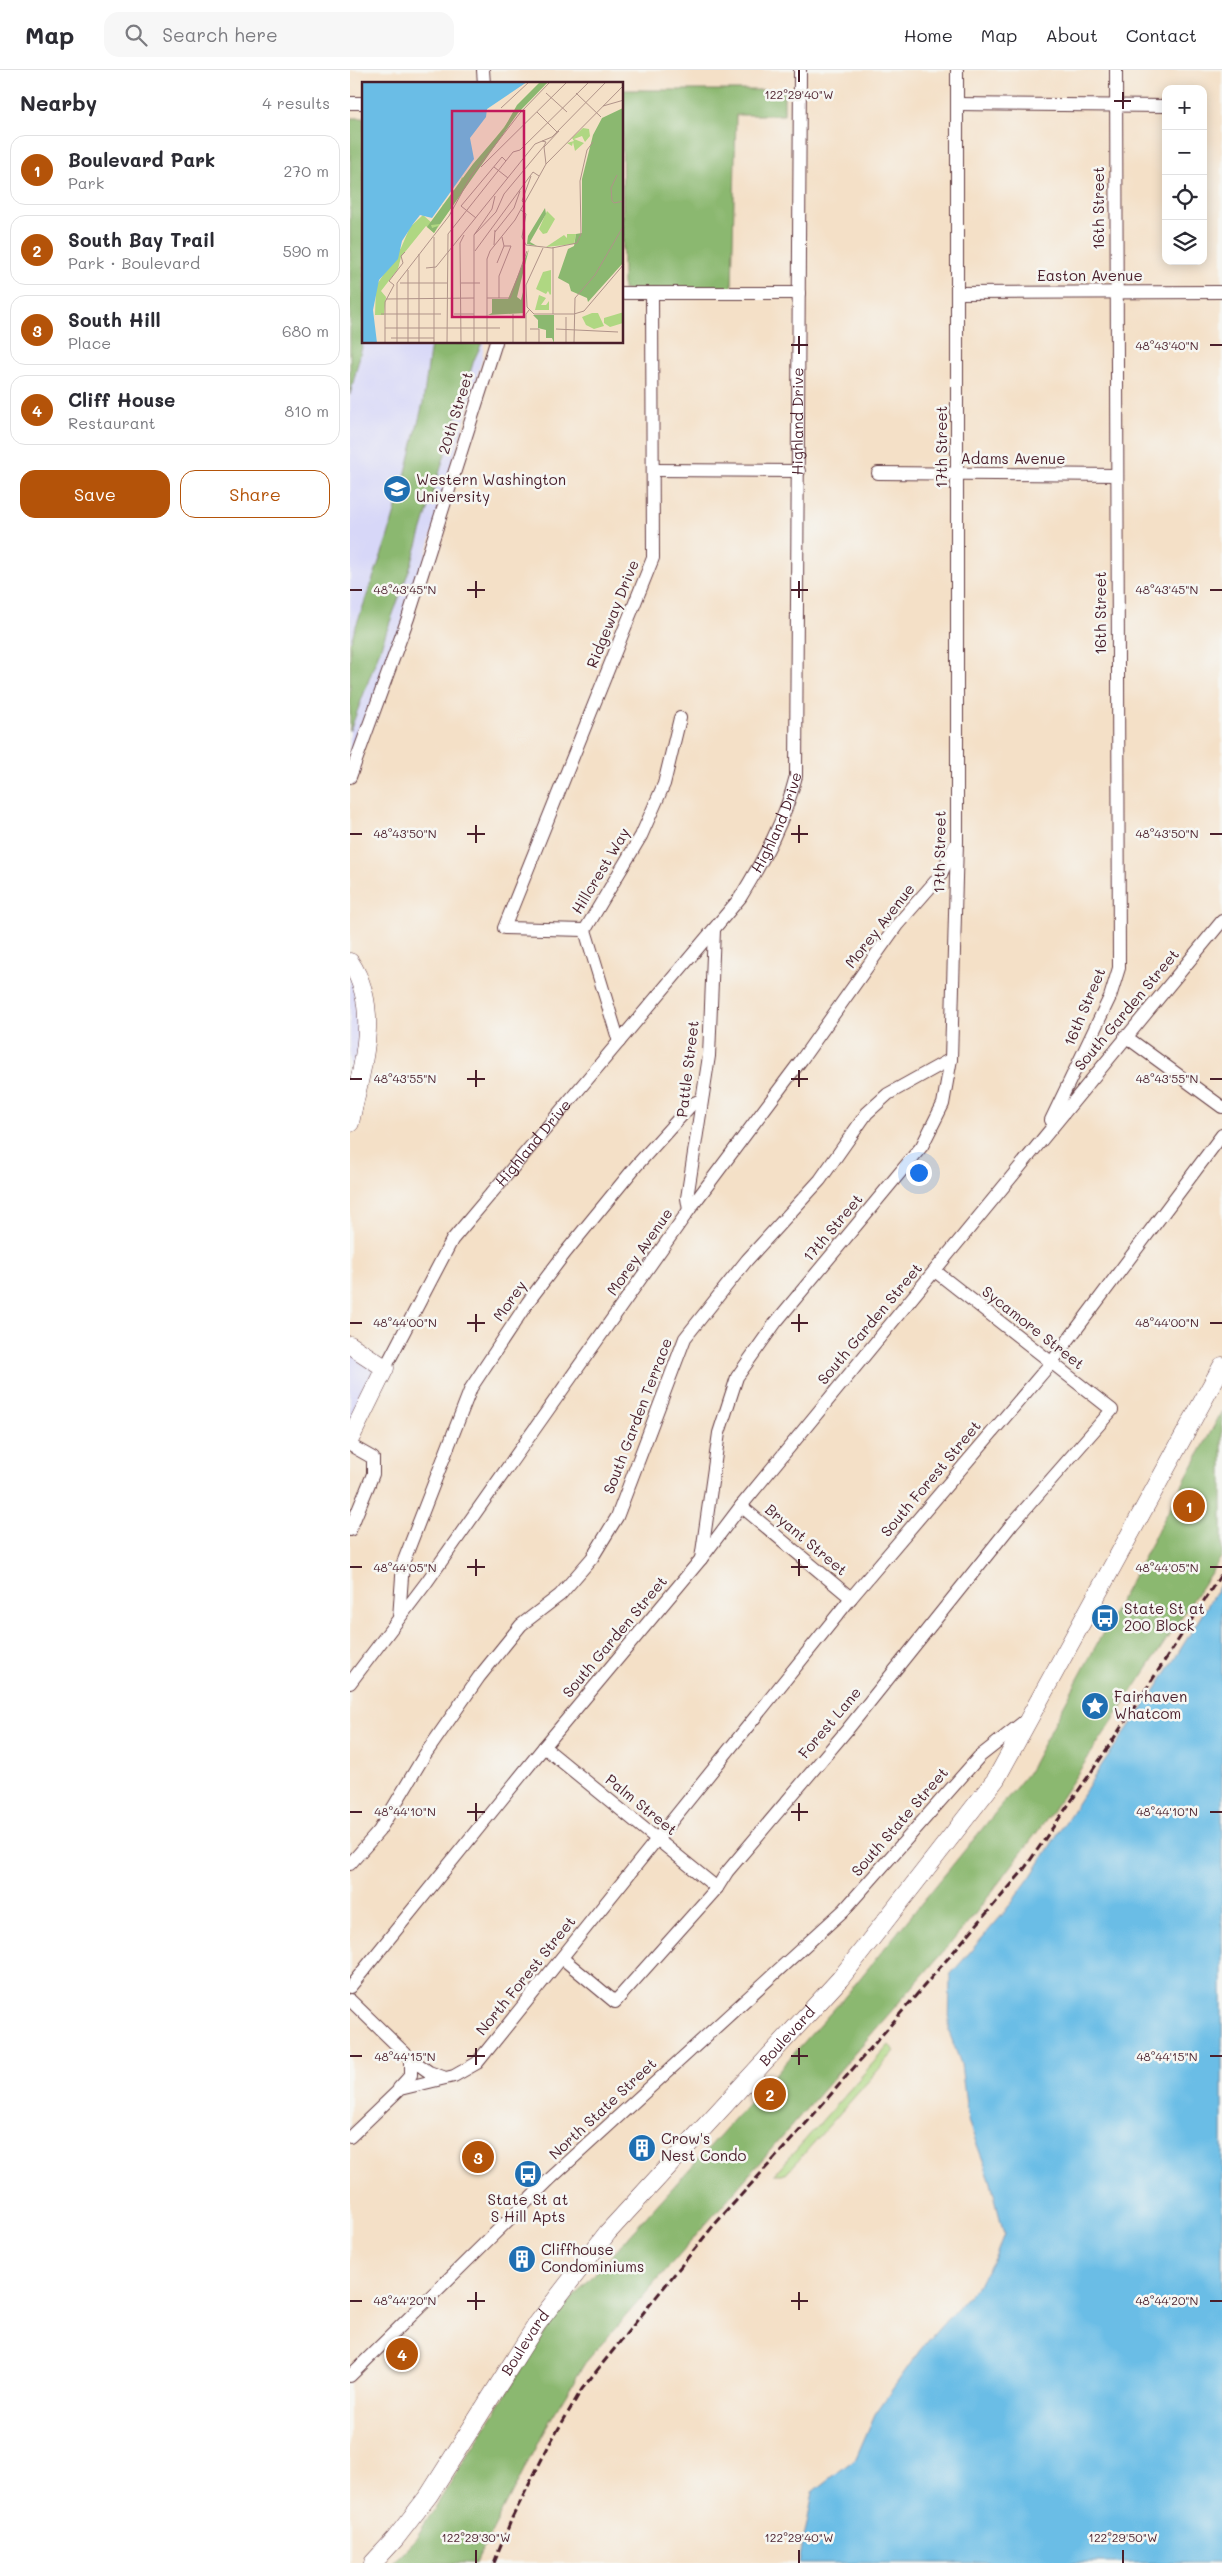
<!DOCTYPE html>
<meta charset="utf-8">
<style>
body{margin:0;font-family:Mali,sans-serif;background:#f7f7f7;color:#2b2b33}
.controls{position:absolute;right:15px;top:15px;display:grid;overflow:hidden;border-radius:10px;box-shadow:0 2px 12px #0003}
.controls button{width:45px;height:45px;display:grid;place-items:center;padding:0;border:0;border-bottom:1px solid #e1e1e2;background:#fff;color:#2b2b33;font:25px sans-serif}
.you{position:absolute;left:568px;top:1102px;width:18px;height:18px;margin:-12px;border:4px solid #fff;border-radius:50%;background:#1a73e8;box-shadow:0 0 0 8px #1a73e833}
.badge{display:grid;place-items:center;width:32px;height:32px;border-radius:50%;background:#b45309;color:#fff;font-size:16px;font-weight:700}
.pin{position:absolute;translate:-50% -50%;border:2px solid #fff;box-shadow:0 1px 5px #0006}
.list{margin:0;padding:0;list-style:none}
h2{display:flex;justify-content:space-between;align-items:center;height:65px;margin:0;padding:0 20px;font-size:21px}
h2 small{font-size:16px;font-weight:400;color:#7c7c81}
.list li{display:grid;grid-template-columns:32px 1fr auto;gap:15px;align-items:center;box-sizing:border-box;height:70px;margin:0 10px 10px;padding:0 10px;border:1px solid #e1e1e2;border-radius:15px}
.list b{display:block;font-size:19px;white-space:nowrap}
.list p{margin:0;font-size:16px;white-space:nowrap;color:#7c7c81}
.list em{font-size:16px;font-style:normal;color:#7c7c81}
.actions{display:flex;gap:10px;padding:15px 20px}
.actions a{flex:1;padding:11px 0;border:1px solid #b45309;border-radius:15px;text-align:center;font-size:18px;color:#b45309}
.actions .main{background:#b45309;color:#fff}
.icon{flex:none;width:28px;height:28px;fill:none;stroke:currentColor;stroke-width:2;stroke-linecap:round;stroke-linejoin:round}
.map{position:relative;flex:none;width:872px;height:2493px;overflow:hidden}
header{display:flex;align-items:center;gap:30px;box-sizing:border-box;height:70px;padding:0 25px;background:#fff;border-bottom:1px solid #e1e1e2}
header strong{font-size:24px}
nav{display:flex;gap:28px;margin-inline-start:auto;font-size:18px}
.search{width:350px;height:45px;background:#f7f7f7;display:flex;align-items:center;gap:12px;box-sizing:border-box;padding:0 18px;border-radius:15px;color:#7c7c81;font-size:19px}
main{display:flex}
aside{flex:1;background:#fff}
.map>svg:first-child{display:block}
</style>
<header>
<strong>Map</strong>
<div class="search"><svg class="icon" aria-label="search" viewBox="0 0 24 24"><circle cx="10" cy="10" r="6"/><path d="M15 15l6 6"/></svg>Search here</div>
<nav><a>Home</a><a>Map</a><a>About</a><a>Contact</a></nav>
</header>
<main>
<aside>
<h2>Nearby<small>4 results</small></h2>
<ul class="list">
<li><span class="badge">1</span><div><b>Boulevard Park</b><p>Park</p></div><em>270 m</em></li>
<li><span class="badge">2</span><div><b>South Bay Trail</b><p>Park · Boulevard</p></div><em>590 m</em></li>
<li><span class="badge">3</span><div><b>South Hill</b><p>Place</p></div><em>680 m</em></li>
<li><span class="badge">4</span><div><b>Cliff House</b><p>Restaurant</p></div><em>810 m</em></li>
</ul>
<div class="actions"><a class="main">Save</a><a>Share</a></div>
</aside>
<div class="map">
<svg width="872" height="2493" viewBox="0 0 872 2493">
<rect width="100%" height="100%" fill="#f6f6f2"/>
<filter id="ink" filterUnits="userSpaceOnUse"><feTurbulence type="fractalNoise" baseFrequency=".02" numOctaves="2"/><feDisplacementMap in="SourceGraphic" scale="10" xChannelSelector="R" yChannelSelector="G"/><feConvolveMatrix kernelMatrix="1 2 1 2 8 2 1 2 1" color-interpolation-filters="sRGB"/></filter>
<filter id="wash" filterUnits="userSpaceOnUse"><feTurbulence type="fractalNoise" baseFrequency=".0096" numOctaves="4" result="noise"/><feDisplacementMap in="SourceGraphic" scale="20" xChannelSelector="R" yChannelSelector="G"/><feGaussianBlur stdDeviation="1.12" result="paint"/><feColorMatrix in="noise" values="0 0 0 0 0 0 0 0 0 0 0 0 0 0 0 0 0 1.4 0 .05"/><feComposite in="paint" operator="in"/></filter>
<g filter="url(#wash)">
<rect width="100%" height="100%" fill="#f4e0c7"/>
<!-- built -->
<g fill="#d7d7f8">
<path d="M0 171 14 176V272L134 273 132 290 58 548 0 707Z"/>
<path d="M0 892 15 925 0 1053Z"/>
<path d="M0 1275 35 1298 0 1369Z"/>
</g>
<!-- green -->
<path fill="#afd782" stroke="#7c7b56" d="M539 1975 545 1981 436 2104H425Z"/>
<!-- forest -->
<g fill="#8bb870" stroke="#6a6c4e">
<path d="M272 20H434V45H386L382 219 273 220Z"/>
<path d="M0 48H14V269L0 325Z"/>
<path d="M81 273H132L124 290 61 495 0 661V573L37 469 53 414 73 333Z"/>
<path d="M872 1341V1486L700 1745 619 1852 235 2293 196 2357 126 2493H42L66 2468 202 2251 493 1929 677 1704Z"/>
</g>
<!-- water -->
<path fill="#6abde6" stroke="#5a6e88" d="M872 1512V2493H449L463 2422 506 2388 525 2344 570 2280 631 2211 646 2185 654 2164 640 2109 618 2051 611 1994 599 1962 600 1905 653 1844 681 1806 753 1693 806 1619Z"/>
</g>
<g filter="url(#ink)">
<g fill="none" stroke-linecap="round" stroke-linejoin="round">
<!-- street casing -->
<g stroke="#643c42" stroke-width="14">
<g id="street">
<path d="M133 0 134 14"/>
<path d="M0 33H14"/>
<path d="M607 34 816 36"/>
<path d="M272 223H449"/>
<path d="M607 223 872 222"/>
<path d="M304 400 449 401"/>
<path d="M528 403 767 405"/>
<path d="M0 707 58 548 146 272"/>
<path d="M235 860 154 858 303 488 302 223"/>
<path d="M775 966 872 1037"/>
<path d="M269 972 235 860 291 766 314 714 330 648"/>
<path d="M701 1050 760 927 769 898 766 0"/>
<path d="M339 1140 337 1128 359 986 364 860"/>
<path id="s1" d="M35 1298 102 1170 390 828C414 789 435 750 446 706L450 0"/>
<path d="M0 1375 23 1388V1404L0 1460"/>
<path d="M391 1436 501 1528"/>
<path d="M351 1489 369 1363 387 1307 426 1252 572 1076 593 1034 601 989 607 772V0"/>
<path d="M49 1548 53 1493 121 1318 178 1232 215 1183 286 1096 342 1034 351 1030"/>
<path d="M0 1613 76 1513 339 1140 452 989 547 855 590 806 604 777"/>
<path d="M194 1677 367 1818"/>
<path d="M0 1794 29 1761 74 1686 129 1607 171 1555 210 1525 242 1488 267 1447 335 1268 397 1190 470 1110 517 1043 538 1024 601 989"/>
<path d="M212 1888 265 1932 367 1818 377 1802 497 1660 662 1454 762 1340 585 1201"/>
<path d="M0 1917 194 1677 351 1489 391 1436 872 851"/>
<path d="M0 1930 61 1989V2005L49 2018"/>
<path d="M61 1989 79 2002 93 2007"/>
<path d="M0 2067 50 2019 104 2006 127 1993 501 1528 701 1293 872 1065"/>
<path d="M0 2306 201 2108 494 1840 629 1687 676 1650"/>
</g>
</g>
<!-- secondary casing -->
<g stroke="#643c42" stroke-width="19">
<g id="secondary">
<path d="M0 892C33 941 10 1001 0 1053"/>
<path d="M0 1275 35 1298 0 1369"/>
<path id="s2" d="M23 2493 45 2469 79 2425 187 2254 258 2162 490 1909 646 1709 872 1296"/>
</g>
</g>
<!-- street -->
<use href="#street" stroke="#fff" stroke-width="12"/>
<!-- secondary -->
<use href="#secondary" stroke="#fff" stroke-width="18"/>
<!-- rail -->
<path stroke="#4a1f2b" stroke-width="3" stroke-dasharray="8 4" stroke-linecap="butt" d="M144 2493 162 2448 200 2373 232 2319 364 2155 452 2058 672 1802 751 1688 872 1503"/>
</g>
</g>
<!-- ticks -->
<path fill="none" stroke="#4a1f2b" stroke-width="2" d="M449 0V12M773 22V39M764 31H781M449 266V284M441 275H458M860 275H872M126 511V528M449 511V528M0 520H12M117 520H135M441 520H458M860 520H872M126 755V773M449 755V773M0 764H12M117 764H135M441 764H458M860 764H872M126 1000V1017M449 1000V1017M0 1009H12M117 1009H135M441 1009H458M860 1009H872M126 1244V1262M449 1244V1262M0 1253H12M117 1253H135M441 1253H458M860 1253H872M126 1489V1506M449 1489V1506M0 1497H12M117 1497H135M441 1497H458M860 1497H872M126 1733V1751M449 1733V1751M0 1742H12M117 1742H135M441 1742H458M860 1742H872M126 1978V1995M449 1978V1995M0 1986H12M117 1986H135M441 1986H458M860 1986H872M126 2222V2240M449 2222V2240M0 2231H12M117 2231H135M441 2231H458M860 2231H872M126 2480V2493M449 2480V2493M773 2480V2493"/>
<!-- icons -->
<defs>
<g id="university-disc" transform="scale(1.4375)"><circle r="9.5" fill="#1f6fb2" stroke="#f6f6f2"/><path d="M0-5L7-2L0 1L-7-2ZM-4 1L0 2.5L4 1V4Q0 6-4 4Z" fill="#fff"/></g>
<g id="bus-disc" transform="scale(1.4375)"><circle r="9.5" fill="#1f6fb2" stroke="#f6f6f2"/><path d="M-5-6H5V4H4V6H2V4H-2V6H-4V4H-5ZM-3.5-4V0h7V-4ZM-3.5 1.2v1.5H-2V1.2ZM2 1.2v1.5H3.5V1.2Z" fill="#fff"/></g>
<g id="sight-disc" transform="scale(1.4375)"><circle r="9.5" fill="#1f6fb2" stroke="#f6f6f2"/><path d="M0-6L1.8-2.2L6-1.7L2.9 1.2L3.7 5.4L0 3.3L-3.7 5.4L-2.9 1.2L-6-1.7L-1.8-2.2Z" fill="#fff"/></g>
<g id="building-disc" transform="scale(1.4375)"><circle r="9.5" fill="#1f6fb2" stroke="#f6f6f2"/><path d="M-4-6H4V6H1V3H-1V6H-4ZM-2.5-4.3h1.7v1.8h-1.7ZM.8-4.3h1.7v1.8H.8ZM-2.5-1h1.7V.8h-1.7ZM.8-1h1.7V.8H.8Z" fill="#fff"/></g>
</defs>
<g fill-rule="evenodd">
<use href="#university-disc" x="47" y="419"/>
<use href="#bus-disc" x="755" y="1548"/>
<use href="#sight-disc" x="745" y="1636"/>
<use href="#building-disc" x="292" y="2078"/>
<use href="#bus-disc" x="178" y="2104"/>
<use href="#building-disc" x="172" y="2189"/>
</g>
<g text-anchor="middle" stroke-width="5" stroke-linejoin="round" paint-order="stroke">
<!-- street labels -->
<g font-size="15" fill="#4a1f2b" stroke="#f6f6f2">
<text transform="translate(749 138) rotate(-90)" y="5">16th Street</text>
<text x="740" y="211">Easton Avenue</text>
<text transform="translate(106 343) rotate(-73)" y="5">20th Street</text>
<text dy="5" stroke="none"><textPath href="#s1" startOffset="1081">Highland Drive</textPath></text>
<text transform="translate(592 377) rotate(-90)" y="5">17th Street</text>
<text x="663" y="394">Adams Avenue</text>
<text transform="translate(751 543) rotate(-90)" y="5">16th Street</text>
<text transform="translate(263 544) rotate(-68)" y="5">Ridgeway Drive</text>
<text dy="5" stroke="none"><textPath href="#s1" startOffset="676">Highland Drive</textPath></text>
<text transform="translate(590 782) rotate(-89)" y="5">17th Street</text>
<text transform="translate(251 801) rotate(-59)" y="5">Hillcrest Way</text>
<text transform="translate(530 856) rotate(-52)" y="5">Morey Avenue</text>
<text transform="translate(735 937) rotate(-67)" y="5">16th Street</text>
<text transform="translate(777 940) rotate(-50)" y="5">South Garden Street</text>
<text transform="translate(338 999) rotate(-83)" y="5">Pattle Street</text>
<text dy="5" stroke="none"><textPath href="#s1" startOffset="271">Highland Drive</textPath></text>
<text transform="translate(483 1158) rotate(-50)" y="5">17th Street</text>
<text transform="translate(290 1182) rotate(-55)" y="5">Morey Avenue</text>
<text transform="translate(160 1231) rotate(-55)" y="5">Morey</text>
<text transform="translate(520 1254) rotate(-50)" y="5">South Garden Street</text>
<text transform="translate(683 1258) rotate(38)" y="5">Sycamore Street</text>
<text transform="translate(288 1346) rotate(-69)" y="5">South Garden Terrace</text>
<text transform="translate(581 1409) rotate(-50)" y="5">South Forest Street</text>
<text transform="translate(456 1470) rotate(40)" y="5">Bryant Street</text>
<text transform="translate(265 1567) rotate(-50)" y="5">South Garden Street</text>
<text transform="translate(480 1653) rotate(-50)" y="5">Forest Lane</text>
<text transform="translate(291 1735) rotate(39)" y="5">Palm Street</text>
<text transform="translate(550 1752) rotate(-49)" y="5">South State Street</text>
<text transform="translate(176 1906) rotate(-51)" y="5">North Forest Street</text>
<text dy="5" stroke="none"><textPath href="#s2" startOffset="672">Boulevard</textPath></text>
<text transform="translate(253 2039) rotate(-43)" y="5">North State Street</text>
<text dy="5" stroke="none"><textPath href="#s2" startOffset="268">Boulevard</textPath></text>
</g>
<!-- poi labels -->
<g font-size="15" fill="#4a1f2b" stroke="#f6f6f2" text-anchor="start">
<text x="66" y="415">Western Washington<tspan x="66" dy="17">University</tspan></text>
<text x="774" y="1544">State St at<tspan x="774" dy="17">200 Block</tspan></text>
<text x="764" y="1632">Fairhaven<tspan x="764" dy="17">Whatcom</tspan></text>
<text x="311" y="2074">Crow's<tspan x="311" dy="17">Nest Condo</tspan></text>
<text x="178" y="2135" text-anchor="middle">State St at<tspan x="178" dy="17">S Hill Apts</tspan></text>
<text x="191" y="2185">Cliffhouse<tspan x="191" dy="17">Condominiums</tspan></text>
</g>
</g>
<!-- overview -->
<g transform="translate(12 12)">
<rect width="261" height="261" fill="#f4e0c7"/>
<path d="M165 15 72 151 64 144 39 175 36 187 19 209 24 215 22 233H13L14 204 39 166 48 145 61 133 70 141 83 125 80 123 85 122 91 108 94 109 100 95 102 97ZM221 46 227 47 228 54 223 60 220 54 212 57 222 61 213 69 211 60 210 64 205 61 212 59 210 56ZM185 129 193 137 185 151 181 152 177 147ZM205 152H214L212 162 184 165 202 153 205 156ZM189 188V212L188 213 186 209 184 212 174 207 181 190ZM177 213 184 216 179 223H184L187 219V228H173ZM262 230 261 241 248 245 242 241V236ZM230 231H236L242 244 232 247 224 243 220 235Z" fill="#afd782"/>
<path d="M186 0 156 31 78 142 69 143 70 146 76 144 72 151 65 145 111 82 142 46 155 23 177 1ZM261 26V181L226 220 225 216 209 209 207 202 196 196 206 167 212 164 214 152 220 151V97L231 53 240 36ZM183 126 184 132 168 160 175 164 165 162 166 154ZM167 167 155 215 159 218 162 206 163 231 126 233 130 231V217H146ZM171 233H192V261L190 256H184V248L176 246V238Z" fill="#8bb870"/>
<path d="M0 0H165L125 27 124 35 108 56 112 77 70 136 58 133 51 142 40 159 36 177 17 198 11 228 15 261H0Z" fill="#6abde6"/>
<path fill="none" stroke="#b09389" stroke-width="1" d="M184 11 205 30M214 11 239 35M241 24 262 18M139 26 167 0M175 30 195 50M184 82 182 65 197 49M119 85 205 0M132 85 146 96M255 93 249 106 250 119 252 121 262 119M162 121 160 119 169 94M159 128 164 132 160 155 164 163 190 166 215 161 219 152 218 99 225 68 231 60M114 136 99 124 140 75 144 79M133 150 152 126 158 109M112 153 134 130 142 112 182 64 184 60 180 59M72 155V261M132 163 133 148M181 166 164 203 165 225 172 232H212L222 229 262 182M113 169 171 90 177 94M57 172V261M135 181 142 164 140 155M64 186 74 185 173 62 190 55 244 0M38 201H85M99 201H118M32 203 27 199 41 181 39 174 43 170M125 216H148L165 169M137 216V194L149 164H142M24 217 112 216M19 232H79M92 232H112M151 232V261M191 232V165M23 246H138M168 247H177V261M194 247 256 250M29 256H72M23 261V220L32 203M35 261V201L87 134 109 94 158 31 188 0M46 261V188M85 261 86 152 151 70 158 68 227 0M99 261 98 161 102 153M112 261V153L130 127 133 114M125 261V177L128 169 153 138 184 82 262 3M164 261V232L167 228M204 261V235M212 261 213 216 233 193 262 143"/>
<path fill="#c2185b" fill-opacity="0.15" stroke="#c2185b" stroke-width="2.5" d="M90 29H162V235H90Z"/>
<rect width="261" height="261" fill="none" stroke="#4a1f2b" stroke-width="2.5"/>
</g>
<g font-size="12" text-anchor="middle" fill="#4a1f2b" stroke="#f6f6f2" stroke-width="5" stroke-linejoin="round" paint-order="stroke">
<text x="449" y="29">122°29'40"W</text>
<text x="817" y="280">48°43'40"N</text>
<text x="817" y="524">48°43'45"N</text>
<text x="55" y="524">48°43'45"N</text>
<text x="817" y="768">48°43'50"N</text>
<text x="55" y="768">48°43'50"N</text>
<text x="55" y="1013">48°43'55"N</text>
<text x="817" y="1013">48°43'55"N</text>
<text x="817" y="1257">48°44'00"N</text>
<text x="55" y="1257">48°44'00"N</text>
<text x="817" y="1502">48°44'05"N</text>
<text x="55" y="1502">48°44'05"N</text>
<text x="55" y="1746">48°44'10"N</text>
<text x="817" y="1746">48°44'10"N</text>
<text x="55" y="1991">48°44'15"N</text>
<text x="817" y="1991">48°44'15"N</text>
<text x="817" y="2235">48°44'20"N</text>
<text x="55" y="2235">48°44'20"N</text>
<text x="126" y="2472">122°29'30"W</text>
<text x="449" y="2472">122°29'40"W</text>
<text x="773" y="2472">122°29'50"W</text>
</g>
</svg>
<div class="controls">
<button>+</button>
<button>−</button>
<button><svg class="icon" aria-label="locate" viewBox="0 0 24 24"><circle cx="12" cy="12" r="6"/><path d="M12 2v4M12 18v4M2 12h4M18 12h4"/></svg></button>
<button><svg class="icon" aria-label="layers" viewBox="0 0 24 24"><path d="M12 4l9 5-9 5-9-5zM3 14l9 5 9-5"/></svg></button>
</div>
<div class="you"></div>
<div class="pin badge" style="left:839px;top:1436px">1</div>
<div class="pin badge" style="left:420px;top:2024px">2</div>
<div class="pin badge" style="left:128px;top:2087px">3</div>
<div class="pin badge" style="left:52px;top:2284px">4</div>
</div>
</main>
